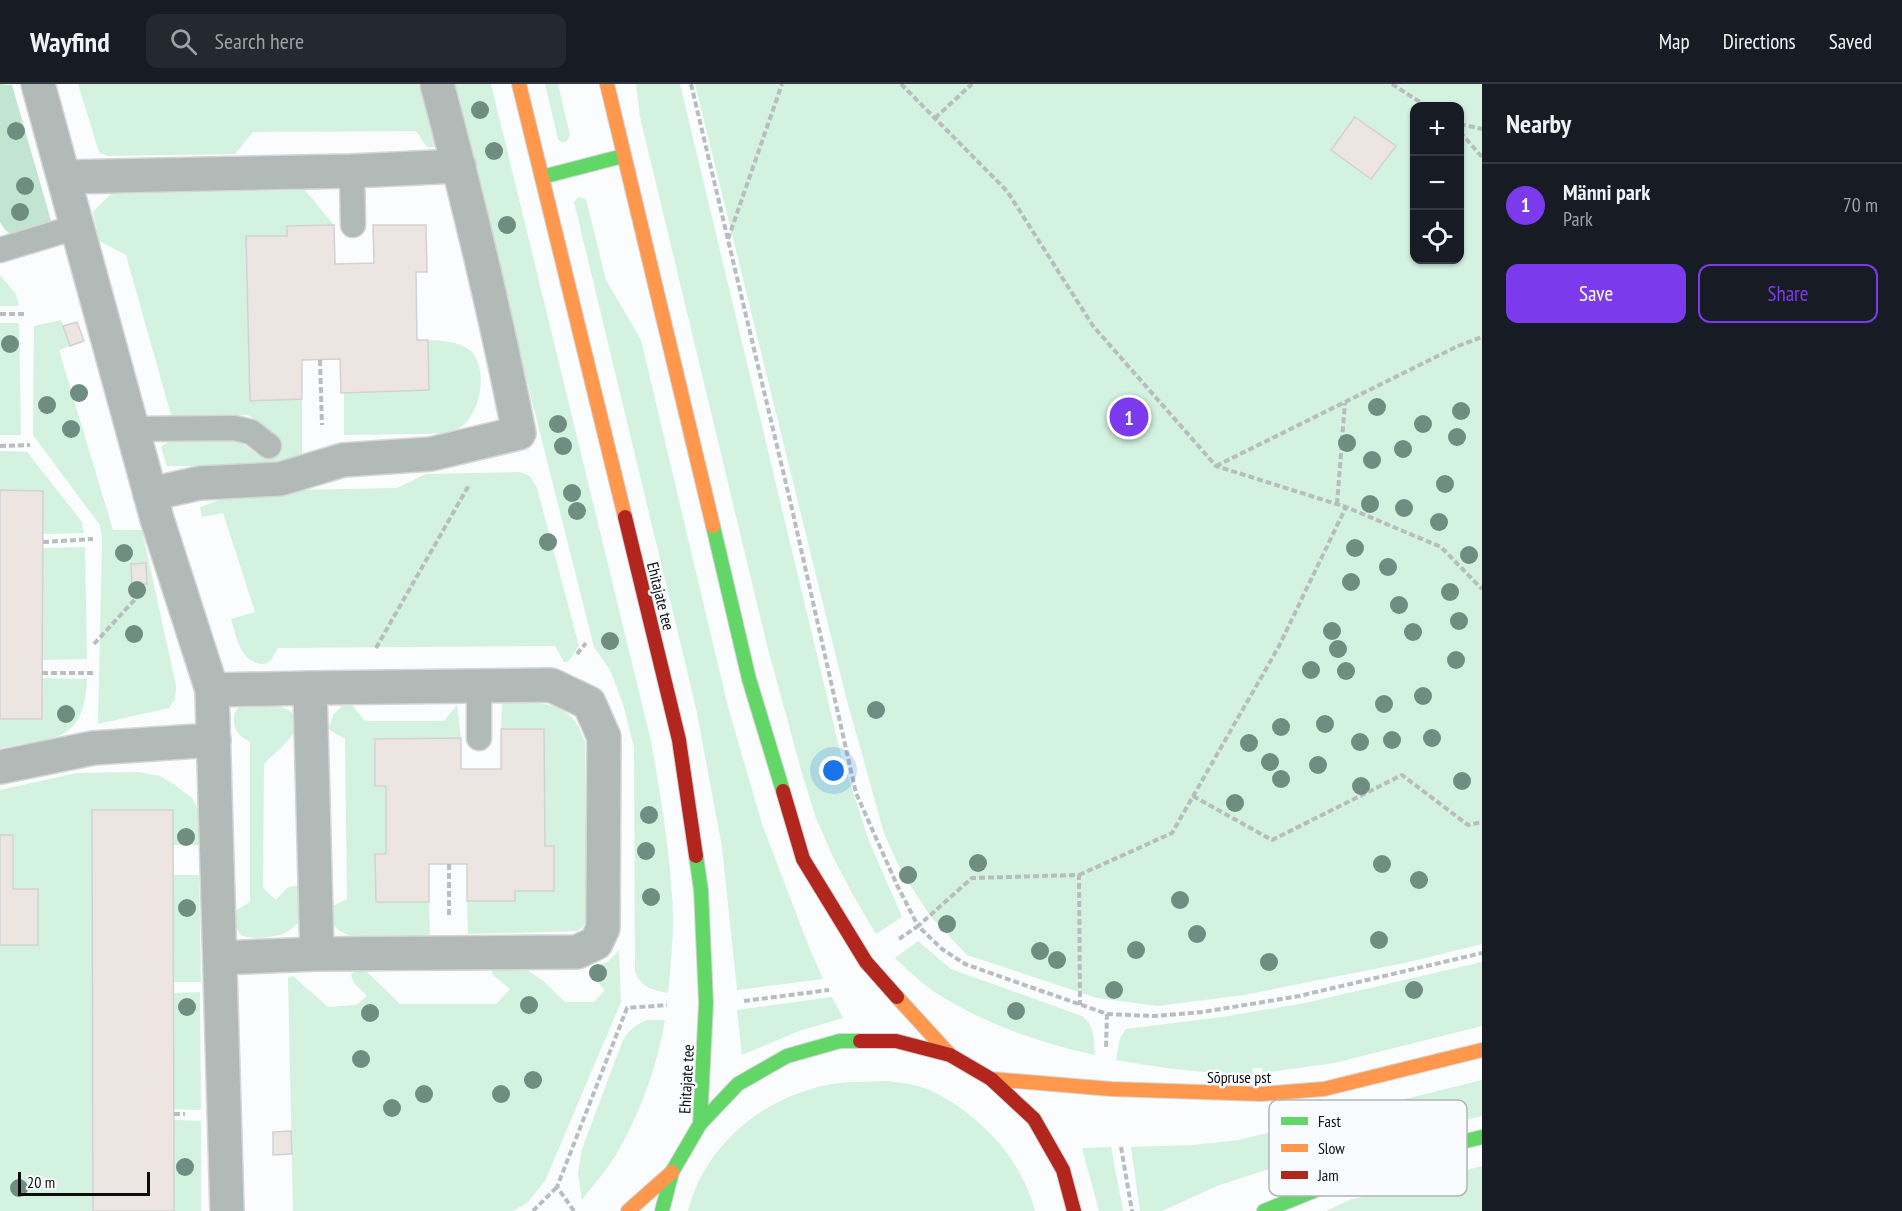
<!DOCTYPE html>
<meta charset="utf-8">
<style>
body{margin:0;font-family:"PT Sans Narrow",sans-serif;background:#242831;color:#f1f3f6}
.controls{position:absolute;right:18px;top:18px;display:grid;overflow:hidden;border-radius:12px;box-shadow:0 2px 4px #0004}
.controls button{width:54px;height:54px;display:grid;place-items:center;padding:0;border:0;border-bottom:2px solid #363941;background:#171b24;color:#f1f3f6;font:30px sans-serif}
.scale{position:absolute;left:18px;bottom:15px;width:132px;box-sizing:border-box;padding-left:6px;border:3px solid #0b0c0e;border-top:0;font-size:16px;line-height:21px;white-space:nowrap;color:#0b0c0e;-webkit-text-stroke:4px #f9fcff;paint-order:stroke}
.you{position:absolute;left:834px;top:687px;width:21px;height:21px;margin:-15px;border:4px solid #fff;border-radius:50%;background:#1a73e8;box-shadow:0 0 0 9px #1a73e833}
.badge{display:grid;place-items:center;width:39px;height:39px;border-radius:50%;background:#7c3aed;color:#fff;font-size:20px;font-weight:700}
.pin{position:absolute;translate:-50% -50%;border:3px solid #fff;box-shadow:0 2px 6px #0006}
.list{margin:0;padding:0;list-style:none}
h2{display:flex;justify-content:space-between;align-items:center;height:78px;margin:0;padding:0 24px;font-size:26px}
h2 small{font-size:20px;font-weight:400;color:#9ea1a6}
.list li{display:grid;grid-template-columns:39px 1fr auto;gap:18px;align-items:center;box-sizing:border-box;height:84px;padding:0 24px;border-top:2px solid #363941}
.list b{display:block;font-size:22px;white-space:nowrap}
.list p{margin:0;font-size:20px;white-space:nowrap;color:#9ea1a6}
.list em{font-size:20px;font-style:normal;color:#9ea1a6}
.actions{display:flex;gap:12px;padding:18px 24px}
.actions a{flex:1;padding:14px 0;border:2px solid #7c3aed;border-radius:12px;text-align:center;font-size:21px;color:#7c3aed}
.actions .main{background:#7c3aed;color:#fff}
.icon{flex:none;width:33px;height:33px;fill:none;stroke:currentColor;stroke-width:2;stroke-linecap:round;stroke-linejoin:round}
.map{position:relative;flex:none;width:1482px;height:1127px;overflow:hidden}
header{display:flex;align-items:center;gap:36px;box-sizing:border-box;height:84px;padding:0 30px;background:#171b24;border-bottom:2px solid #363941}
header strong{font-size:28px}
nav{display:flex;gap:33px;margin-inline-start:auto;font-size:21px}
.search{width:420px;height:54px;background:#242831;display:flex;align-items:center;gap:15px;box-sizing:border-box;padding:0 21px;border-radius:12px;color:#9ea1a6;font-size:22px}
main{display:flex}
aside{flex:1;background:#171b24}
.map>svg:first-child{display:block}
</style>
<header>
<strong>Wayfind</strong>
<div class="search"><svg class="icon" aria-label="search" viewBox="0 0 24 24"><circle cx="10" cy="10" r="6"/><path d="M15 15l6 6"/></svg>Search here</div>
<nav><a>Map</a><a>Directions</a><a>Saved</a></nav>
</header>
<main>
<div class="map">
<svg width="1482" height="1127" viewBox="0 0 1482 1127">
<rect width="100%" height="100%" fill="#fafcfe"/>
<!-- green -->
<g fill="#d4f2e0" fill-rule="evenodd">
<path d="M78 0H427L442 63H427L416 47 253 48 235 70 107 72 99 68Z"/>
<path d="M452 0H491L651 657C660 709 669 760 672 812 675 844 671 877 668 909 652 906 640 903 635 887L634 663 623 620 610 586 594 563Z"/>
<path d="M545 0H558L570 51 566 58H561L558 55Z"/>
<path d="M636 0H680L841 671 869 757 902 833 876 850 853 811 833 773 816 734 803 693 767 561 640 33Z"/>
<path d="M695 0H1482V860L1409 878 1244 911 1157 922 1097 914 967 871 931 833 901 787 884 749 846 613ZM1414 22H1460V176H1414Z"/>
<path d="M305 106 334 141 288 142 287 152 246 153 250 316 302 315V371L285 382H167L161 363 171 356H237L257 370 277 352 248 331H171L126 171 99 157 93 128 111 110Z"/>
<path d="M578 113 586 115 606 196 641 256 728 623 762 740 807 858 823 895 737 906 722 763 696 624 574 118Z"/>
<path d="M0 191 16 210 19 222H0Z"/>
<path d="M61 236 70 262 59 266 113 446H142L176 602 175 615 169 624 98 640 102 456 100 441 33 351 34 242Z"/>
<path d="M0 239H19L21 351H0Z"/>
<path d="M428 256C442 257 461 257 472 268 489 288 480 335 456 346 443 351 427 349 414 350 391 350 367 351 344 351V309L429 306Z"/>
<path d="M0 367 27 368 82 438 84 449 43 450V407L0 406Z"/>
<path d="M520 388 530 392 537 404 579 562 568 578H564L555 562 278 564C272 574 270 583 257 579 239 573 236 551 231 535L255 528 223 429 202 433 200 423 244 407 397 404 426 390Z"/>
<path d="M85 463 87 575 42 576 43 464Z"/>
<path d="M42 594 87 595C84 661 53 653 0 664V635Z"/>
<path d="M502 618C528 618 561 615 577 640 580 645 582 652 585 657L587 833 584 841 578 847 468 850 467 817 515 807 554 762H545L544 645H501Z"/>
<path d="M277 621 290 627 298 634C298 653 276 667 264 680L263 804 276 816C283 809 289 798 299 803L298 839C294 842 291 846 287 848 279 853 247 857 240 850 234 843 235 835 235 827L250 818V658C245 655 239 652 236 646 232 637 233 624 243 622 254 620 266 621 277 621Z"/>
<path d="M352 621 365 637H444L457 621 461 654 375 655V702H386V770H375L376 818H429L430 852C408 853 348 862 335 842 332 837 331 829 329 824L347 815 345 655 328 645 334 630 342 622Z"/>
<path d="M138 688 160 692 175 701 192 714 199 727 202 761H173V726H92L93 1127H0V861H38V805H13V751H0V706L77 689Z"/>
<path d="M173 791H199L201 898H174Z"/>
<path d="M918 857 951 885 1082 932C1095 942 1094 956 1095 971 1039 959 982 939 933 907 919 897 907 885 895 874Z"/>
<path d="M619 866 621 918 545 1097 527 1119 513 1127H293L288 894 293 892 328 923 356 921 367 912 354 899 351 891C355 886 359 886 365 886L400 920H496L510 905 492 890V884L521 882 542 896 565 918H594L605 906 590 890C594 881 600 882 607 878 611 875 615 870 619 866Z"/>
<path d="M1482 878V942L1334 979 1263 989 1262 984H1253V990C1207 990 1161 984 1116 976L1120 954 1126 945 1222 933 1305 919Z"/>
<path d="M200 908 201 1026 174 1025V909Z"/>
<path d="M832 913 843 934 799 947 742 971 737 926Z"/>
<path d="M648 936H665C657 984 640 1029 616 1071 606 1087 593 1101 582 1116L578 1089 582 1065 623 956C630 945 636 940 648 936Z"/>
<path d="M1482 996V1032L1284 1080 1217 1102 1162 1127H1140L1131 1063 1194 1061 1239 1056Z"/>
<path d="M887 997C896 998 906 999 914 1001 929 1004 944 1013 956 1021 994 1047 1023 1082 1035 1127H688C705 1061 761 1015 827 1001 846 997 867 998 887 997Z"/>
<path d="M174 1036 201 1037V1127H174Z"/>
<path d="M1111 1063 1123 1127H1099L1082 1064Z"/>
<path d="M1482 1082V1127H1326L1349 1116Z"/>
</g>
<!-- forest -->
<path fill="#c2e5d2" d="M0 0 12 1 52 140 16 151C7 150 4 145 0 138Z"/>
<!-- building -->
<g fill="#ede5e1" stroke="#d2d2d3" stroke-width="1.5">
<path d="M1355 33 1396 62 1371 95 1331 66Z"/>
<path d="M334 141 335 180 374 179 373 141H426L427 188H416L417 256H428L429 306 341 309 340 275 302 276V315L250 317 246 152H287V142Z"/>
<path d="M77 238 84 257 70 262 63 242Z"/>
<path d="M0 406 43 407 42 635H0Z"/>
<path d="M146 479 147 500 132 501 131 480Z"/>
<path d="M501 645H544L545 762H554V807H515V817H467V780H429V818H376L375 770H386V702H375V655L461 654V685H501Z"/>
<path d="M92 726H173L174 1127H93Z"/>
<path d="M0 751H13V805H38V861H0Z"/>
<path d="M291 1047 292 1070 273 1071V1048Z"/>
</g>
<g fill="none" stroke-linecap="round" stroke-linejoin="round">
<!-- lane casing -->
<g stroke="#d5d6d7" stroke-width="27">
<g id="lane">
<path d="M352 87 353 141"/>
<path d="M0 166 76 143"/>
<path d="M132 345 234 344 251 348 269 362"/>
<path d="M479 603V654"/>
</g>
</g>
<!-- street casing -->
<g stroke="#d5d6d7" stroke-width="36">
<g id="street">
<path d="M38 0 157 435 212 606 227 1127"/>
<path d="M64 93 352 87 459 82"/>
<path d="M150 410 200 399 280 395 343 376 431 370 519 349C496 232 468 116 437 0"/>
<path d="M212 606 310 604"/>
<path d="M0 683 93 664 214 656"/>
<path d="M220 874 317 870 577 868 596 859 603 844 604 653 589 619 551 601 310 604 317 870"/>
</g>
</g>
<!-- fast casing -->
<g stroke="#d5d6d7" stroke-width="16">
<g id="fast">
<path d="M542 93 623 72"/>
<path d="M713 442 749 595 783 707"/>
<path d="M696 772 701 806 706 919 700 1040"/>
<path d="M662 1127 672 1088 700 1040 738 1000 787 972 840 957H860"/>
<path d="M1264 1127 1393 1075 1482 1053"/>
</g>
</g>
<!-- slow casing -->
<g stroke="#d5d6d7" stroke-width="16">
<g id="slow">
<path d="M519 0 625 433"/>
<path d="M607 0 713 442"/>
<path d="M897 913 950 971"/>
<path d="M991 995 1111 1005 1261 1010 1324 1005 1482 966"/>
<path d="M628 1127 672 1088"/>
</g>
</g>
<!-- jam casing -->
<g stroke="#d5d6d7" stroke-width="16">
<g id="jam">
<path d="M625 433 679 656 696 772"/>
<path d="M783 707 803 775 866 878 897 913"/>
<path d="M860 957H896L950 971 991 995 1034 1035 1063 1086 1074 1127"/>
</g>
</g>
<!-- path -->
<g stroke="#b8bdbd" stroke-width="4" stroke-dasharray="6 3" stroke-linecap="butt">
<path d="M691 0 792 425 856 709 897 801 918 842 972 794 1079 791 1080 921"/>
<path d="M901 0 1007 107 1093 242 1216 382 1346 423 1441 463 1482 505"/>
<path d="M1392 0 1426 22"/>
<path d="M935 34 972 0"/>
<path d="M1460 40 1482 45"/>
<path d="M1460 48 1482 73"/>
<path d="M728 155 782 0"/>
<path d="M0 230H26"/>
<path d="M320 276 322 341"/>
<path d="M0 362 30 361"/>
<path d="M1216 382 1458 262 1482 253"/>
<path d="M1337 420 1345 319"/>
<path d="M43 458 93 455"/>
<path d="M94 560 139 511"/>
<path d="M376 564 469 401"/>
<path d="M577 570 586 559"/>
<path d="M42 589H94"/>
<path d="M1193 712 1272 756 1402 691 1468 741 1482 738"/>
<path d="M449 780V831"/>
<path d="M1079 791 1172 749 1278 564 1346 423"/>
<path d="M899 855 918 842 942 865 965 880 1107 930 1106 964"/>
<path d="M744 917 829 906"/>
<path d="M1107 930 1154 932 1203 928 1299 912 1482 869"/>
<path d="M174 1030H185"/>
<path d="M1121 1063 1132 1127"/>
<path d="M533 1127 557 1103"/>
<path d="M574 1127 557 1103 627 924 667 921"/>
</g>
<!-- lane -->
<use href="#lane" stroke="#b1bab7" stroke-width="24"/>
<!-- street -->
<use href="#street" stroke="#b1bab7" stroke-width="33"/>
<!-- fast -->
<use href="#fast" stroke="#63d668" stroke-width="14"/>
<!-- slow -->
<use href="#slow" stroke="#ff974d" stroke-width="14"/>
<!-- jam -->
<use href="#jam" stroke="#b3261e" stroke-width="14"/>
</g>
<!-- trees -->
<g fill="#708d82">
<circle cx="480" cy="26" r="9"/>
<circle cx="16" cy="47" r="9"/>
<circle cx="494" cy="67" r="9"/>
<circle cx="25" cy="102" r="9"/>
<circle cx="20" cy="128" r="9"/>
<circle cx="507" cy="141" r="9"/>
<circle cx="10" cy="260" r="9"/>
<circle cx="79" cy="309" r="9"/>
<circle cx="47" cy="321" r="9"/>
<circle cx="1377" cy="323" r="9"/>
<circle cx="1461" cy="327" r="9"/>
<circle cx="558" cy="340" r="9"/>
<circle cx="1423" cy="340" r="9"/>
<circle cx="71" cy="345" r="9"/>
<circle cx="1457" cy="353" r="9"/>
<circle cx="1347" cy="359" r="9"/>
<circle cx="563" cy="362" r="9"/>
<circle cx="1403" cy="365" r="9"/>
<circle cx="1372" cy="376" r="9"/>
<circle cx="1445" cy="400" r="9"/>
<circle cx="572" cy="409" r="9"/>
<circle cx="1370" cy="420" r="9"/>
<circle cx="1404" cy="424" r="9"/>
<circle cx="577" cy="427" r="9"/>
<circle cx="1439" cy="438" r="9"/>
<circle cx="548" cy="458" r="9"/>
<circle cx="1355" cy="464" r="9"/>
<circle cx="124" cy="469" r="9"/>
<circle cx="1469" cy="471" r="9"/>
<circle cx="1388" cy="483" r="9"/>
<circle cx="1351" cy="498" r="9"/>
<circle cx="137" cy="506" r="9"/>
<circle cx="1450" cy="508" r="9"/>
<circle cx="1399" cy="521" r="9"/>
<circle cx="1459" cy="537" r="9"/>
<circle cx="1332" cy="547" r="9"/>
<circle cx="1413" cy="548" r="9"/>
<circle cx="134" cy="550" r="9"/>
<circle cx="610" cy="557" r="9"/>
<circle cx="1338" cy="565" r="9"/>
<circle cx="1456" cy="576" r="9"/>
<circle cx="1311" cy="586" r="9"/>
<circle cx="1346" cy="587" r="9"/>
<circle cx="1423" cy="612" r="9"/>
<circle cx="1384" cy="620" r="9"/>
<circle cx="876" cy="626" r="9"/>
<circle cx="66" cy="630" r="9"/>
<circle cx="1325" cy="640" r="9"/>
<circle cx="1281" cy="643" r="9"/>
<circle cx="1432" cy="654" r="9"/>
<circle cx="1392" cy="656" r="9"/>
<circle cx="1360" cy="658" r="9"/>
<circle cx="1249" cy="659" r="9"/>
<circle cx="1270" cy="678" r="9"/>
<circle cx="1318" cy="681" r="9"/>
<circle cx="1281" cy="695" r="9"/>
<circle cx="1462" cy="697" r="9"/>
<circle cx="1361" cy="702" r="9"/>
<circle cx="1235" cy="719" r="9"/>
<circle cx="649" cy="731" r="9"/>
<circle cx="186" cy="753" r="9"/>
<circle cx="646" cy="767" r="9"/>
<circle cx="978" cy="779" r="9"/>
<circle cx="1382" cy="780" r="9"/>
<circle cx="908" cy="791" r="9"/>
<circle cx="1419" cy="796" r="9"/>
<circle cx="651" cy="813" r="9"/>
<circle cx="1180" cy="816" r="9"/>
<circle cx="187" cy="824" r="9"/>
<circle cx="947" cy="840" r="9"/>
<circle cx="1197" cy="850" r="9"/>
<circle cx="1379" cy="856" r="9"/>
<circle cx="1136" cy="866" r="9"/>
<circle cx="1040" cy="867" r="9"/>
<circle cx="1057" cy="876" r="9"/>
<circle cx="1269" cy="878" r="9"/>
<circle cx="598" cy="889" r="9"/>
<circle cx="1114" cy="906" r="9"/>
<circle cx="1414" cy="906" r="9"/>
<circle cx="529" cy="921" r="9"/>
<circle cx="187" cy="923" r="9"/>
<circle cx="1016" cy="927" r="9"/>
<circle cx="370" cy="929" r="9"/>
<circle cx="361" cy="975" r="9"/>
<circle cx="533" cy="996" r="9"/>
<circle cx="424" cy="1010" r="9"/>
<circle cx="501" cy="1010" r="9"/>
<circle cx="392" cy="1024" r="9"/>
<circle cx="185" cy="1083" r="9"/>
<circle cx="19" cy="1104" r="9"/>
</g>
<g text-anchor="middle" stroke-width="5" stroke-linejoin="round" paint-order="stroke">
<!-- street labels -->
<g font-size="16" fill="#0b0c0e" stroke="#f9fcff">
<text transform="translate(661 512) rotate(76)" y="6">Ehitajate tee</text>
<text x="1239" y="999">Sõpruse pst</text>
<text transform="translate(686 995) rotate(-87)" y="6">Ehitajate tee</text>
</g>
</g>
<!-- legend -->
<rect x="1269" y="1016" width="198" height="96" rx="9" fill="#f9fcff" stroke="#b2b4b7" stroke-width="1.5"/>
<rect x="1281" y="1033" width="27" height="8" fill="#63d668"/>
<rect x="1281" y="1060" width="27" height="8" fill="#ff974d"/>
<rect x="1281" y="1087" width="27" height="8" fill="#b3261e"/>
<g font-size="16" fill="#0b0c0e">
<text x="1318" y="1043">Fast</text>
<text x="1318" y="1070">Slow</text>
<text x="1318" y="1097">Jam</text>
</g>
</svg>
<div class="controls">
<button>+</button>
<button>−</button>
<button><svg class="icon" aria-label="locate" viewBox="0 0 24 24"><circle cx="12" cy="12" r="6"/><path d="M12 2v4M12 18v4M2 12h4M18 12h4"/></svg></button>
</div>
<div class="scale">20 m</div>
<div class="you"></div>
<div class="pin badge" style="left:1129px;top:333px">1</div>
</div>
<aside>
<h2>Nearby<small></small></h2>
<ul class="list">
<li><span class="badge">1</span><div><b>Männi park</b><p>Park</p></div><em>70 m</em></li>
</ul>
<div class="actions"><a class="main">Save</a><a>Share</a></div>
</aside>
</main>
